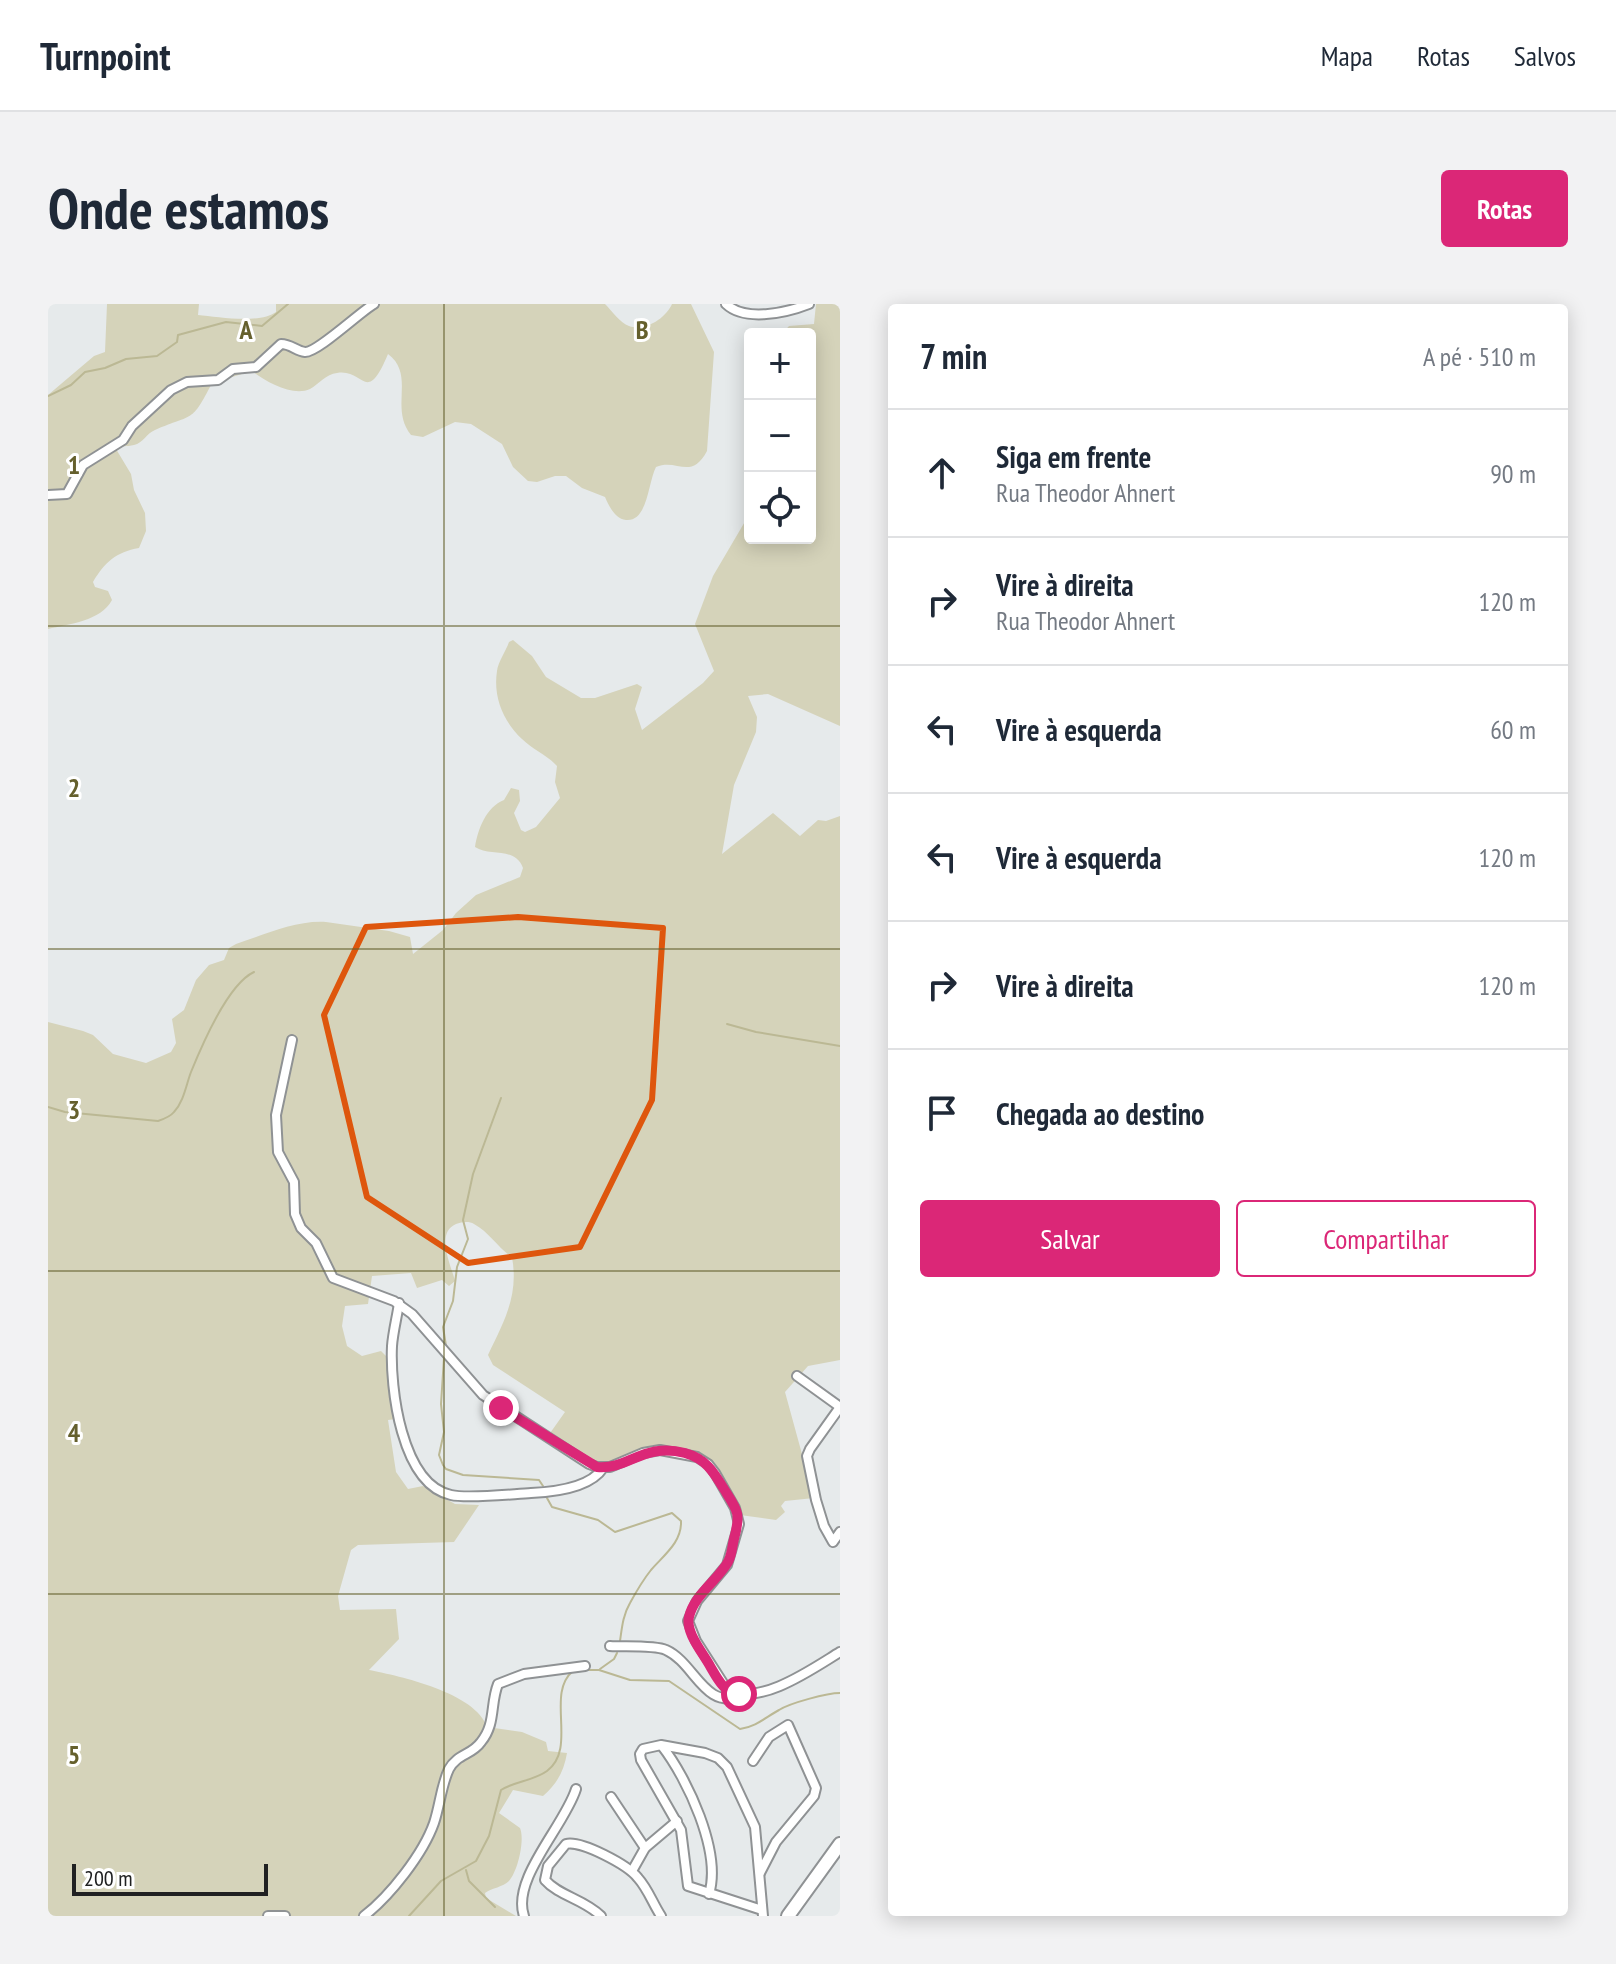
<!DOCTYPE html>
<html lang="pt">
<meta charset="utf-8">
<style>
body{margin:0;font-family:"PT Sans Narrow",sans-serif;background:#f2f2f3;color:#1f2937}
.controls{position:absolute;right:24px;top:24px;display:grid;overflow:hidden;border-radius:8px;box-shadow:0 4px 20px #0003}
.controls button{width:72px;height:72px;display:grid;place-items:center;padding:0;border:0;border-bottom:2px solid #e0e1e3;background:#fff;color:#1f2937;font:40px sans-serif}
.scale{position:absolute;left:24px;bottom:20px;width:196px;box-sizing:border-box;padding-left:8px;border:4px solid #202122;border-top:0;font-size:22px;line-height:28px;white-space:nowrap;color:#202122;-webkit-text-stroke:6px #fff;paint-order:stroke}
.stop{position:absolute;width:24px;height:24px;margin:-18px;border:6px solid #db2777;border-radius:50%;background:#fff}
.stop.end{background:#db2777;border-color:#fff;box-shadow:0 2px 8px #0008}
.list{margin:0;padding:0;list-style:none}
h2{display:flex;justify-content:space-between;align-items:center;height:104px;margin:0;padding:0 32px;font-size:34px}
h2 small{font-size:26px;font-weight:400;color:#747a83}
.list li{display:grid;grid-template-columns:52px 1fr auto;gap:24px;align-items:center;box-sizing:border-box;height:128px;padding:0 32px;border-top:2px solid #e0e1e3}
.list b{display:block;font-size:30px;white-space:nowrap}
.list p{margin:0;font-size:26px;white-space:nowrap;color:#747a83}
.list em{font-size:26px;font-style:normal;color:#747a83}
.actions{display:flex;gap:16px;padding:24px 32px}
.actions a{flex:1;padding:18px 0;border:2px solid #db2777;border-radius:8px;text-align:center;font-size:28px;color:#db2777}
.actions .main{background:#db2777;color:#fff}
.icon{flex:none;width:44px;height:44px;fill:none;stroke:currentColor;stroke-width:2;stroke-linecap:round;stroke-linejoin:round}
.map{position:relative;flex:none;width:792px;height:1612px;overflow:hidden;border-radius:8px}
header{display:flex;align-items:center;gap:48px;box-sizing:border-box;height:112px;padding:0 40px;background:#fff;border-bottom:2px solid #e0e1e3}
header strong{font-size:38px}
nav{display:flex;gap:44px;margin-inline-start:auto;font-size:28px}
.intro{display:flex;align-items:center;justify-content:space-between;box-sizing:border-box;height:192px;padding:0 48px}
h1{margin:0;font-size:56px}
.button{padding:20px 36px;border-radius:8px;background:#db2777;color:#fff;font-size:28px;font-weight:700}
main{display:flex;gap:48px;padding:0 48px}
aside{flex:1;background:#fff;border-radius:8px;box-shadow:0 4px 20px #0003}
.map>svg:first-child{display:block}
</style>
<header>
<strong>Turnpoint</strong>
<nav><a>Mapa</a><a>Rotas</a><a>Salvos</a></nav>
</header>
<div class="intro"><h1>Onde estamos</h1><a class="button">Rotas</a></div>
<main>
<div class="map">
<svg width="792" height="1612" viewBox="0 0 792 1612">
<rect width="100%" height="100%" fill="#e6eaeb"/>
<!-- green -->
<g fill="#d5d3ba">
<path d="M59 0H151L150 11C170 13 212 20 228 8V0H557C564 7 572 19 581 22 597 28 618 14 624 0H643L666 48 659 147C643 177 629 154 608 163 600 178 600 218 578 216 567 215 561 202 557 193L534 184 518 172H507L489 178 480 177 465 163 454 140 423 120 407 118 375 133 363 131C341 104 368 71 340 50 318 103 316 64 289 69 278 70 271 80 262 85 245 93 218 78 204 67L164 79C143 120 146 109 107 126 99 129 95 139 86 141 78 143 75 141 68 145L83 170 86 186 97 209 98 227 91 244C68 248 57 258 45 278L47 283 60 287 64 296C53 317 21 320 0 325V91L46 52 57 48Z"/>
<path d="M768 0H792V422L720 390 700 392 709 413 708 428 686 481 674 550 725 509 752 532 770 516 778 517 792 512V1056L760 1062 737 1088 766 1194 737 1197 733 1202 737 1208 728 1216 692 1211 652 1151 605 1141 550 1169 500 1132 517 1108 445 1061 440 1051C456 1017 471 992 464 953 450 944 441 928 426 920 421 917 414 918 408 920 387 929 403 961 407 977L401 982 394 976 369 984 363 969 324 972 320 1000 297 1002 294 1022 299 1042 314 1052 333 1047 341 1055 348 1115 340 1116 348 1168 360 1185 375 1182 407 1200 431 1201 406 1238 310 1241 303 1246 290 1292 292 1306 348 1305 351 1335 321 1366C352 1372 428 1389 439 1423L474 1428 498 1438 500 1447 519 1449C516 1467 509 1480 495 1492L465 1486 451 1509 472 1524C477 1536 470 1567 461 1577 455 1583 444 1584 437 1589L438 1594 468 1612H0V718L35 727 45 731 65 750 98 759 123 748 128 739 124 715 136 706 148 676 161 661 176 656 181 644 188 640C216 631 248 616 278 618L341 627 362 633 365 650 395 626 408 609 428 591 472 573 475 564C467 542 442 553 427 543 430 525 438 503 456 496L463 484 471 486 472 497 466 509 473 526 477 528 488 523 512 494 507 478 509 462C498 450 485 446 474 435 455 417 445 393 449 367 450 358 458 347 461 338L465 336 484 352 498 373 533 394H547L589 380 594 383 587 405 594 426 655 379 666 367 647 320 665 272 702 209V234H762V30H734L741 22 766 20Z"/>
</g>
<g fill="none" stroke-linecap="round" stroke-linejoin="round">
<!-- stream -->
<g stroke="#bbb894" stroke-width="2">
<path d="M0 92 23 81 37 68 57 64 78 55 109 52 129 38 130 31 178 18 214 22 240 0"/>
<path d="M679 720 708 728 792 742"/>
<path d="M0 803 17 808 110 817C116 815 122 813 126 808 136 797 138 781 143 768 154 741 180 680 206 668"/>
<path d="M398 1042 395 1023 405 997 409 963 420 935 415 916 425 870 453 794"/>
<path d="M396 1054 393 1100 396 1128 391 1151 395 1161 398 1165 415 1171 491 1176 495 1182"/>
<path d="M499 1194 504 1203 550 1216 567 1228 624 1209 633 1217C634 1238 616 1251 603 1266 595 1276 588 1288 582 1299 575 1311 574 1323 572 1337"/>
<path d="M552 1365 566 1355 569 1349"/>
<path d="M539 1366H551L582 1376 621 1377 692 1425C708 1423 718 1413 731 1406 742 1399 779 1389 792 1389"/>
<path d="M418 1566 421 1577 447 1603"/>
<path d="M361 1612 393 1577 428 1557 441 1532 453 1486C467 1477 485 1477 499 1467 530 1444 497 1390 525 1367"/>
</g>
<!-- minor casing -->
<g stroke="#8f9294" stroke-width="12">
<g id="minor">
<path d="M678 0C697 18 738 9 761 0"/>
<path d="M0 191 19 190 35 161 75 136 84 122 123 86 139 78 170 76 185 65 208 63 233 40C243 40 248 47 257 48 269 49 313 7 326 0"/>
<path d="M244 736 228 811 230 848 246 878 247 910 253 924 268 939 285 974 346 997 364 1010 435 1091 541 1160 549 1163H562L595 1149 612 1146 649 1153 660 1160 667 1169 687 1204 691 1220 679 1261 649 1297 640 1317 648 1337 680 1387C714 1401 764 1365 792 1348"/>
<path d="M351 999C349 1013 345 1028 344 1042 342 1083 353 1180 403 1191 420 1195 464 1190 483 1189 505 1188 542 1184 555 1164"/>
<path d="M749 1072 792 1103"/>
<path d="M792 1103 762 1145 759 1152 768 1196 776 1222 785 1238 792 1228"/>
<path d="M562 1342C576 1343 606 1341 618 1346 647 1359 656 1406 693 1392"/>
<path d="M614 1442C639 1474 674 1548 661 1590"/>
<path d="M705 1457 721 1433 740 1421 768 1484 766 1492 728 1538 712 1569"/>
<path d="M563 1493 597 1544"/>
<path d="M584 1567 597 1544 629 1517"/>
<path d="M714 1606 640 1582 633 1526 593 1456 592 1450 595 1445 613 1441 657 1449 670 1454 679 1463 707 1523 715 1612"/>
<path d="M220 1612H237"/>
<path d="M316 1612C342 1592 375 1550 386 1519 392 1501 393 1482 401 1465 409 1450 424 1451 433 1438 448 1420 442 1400 450 1380L476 1370 537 1362"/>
<path d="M476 1612C463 1575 517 1521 528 1485"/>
<path d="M553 1612C536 1595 511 1592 497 1576L500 1562 518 1540C533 1536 580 1561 590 1574 600 1585 605 1600 613 1612"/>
</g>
</g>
<!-- primary casing -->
<g stroke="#8f9294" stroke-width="16">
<path id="primary" d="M740 1612 792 1540"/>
</g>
<!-- minor -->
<use href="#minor" stroke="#fff" stroke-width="8"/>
<!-- primary -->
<use href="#primary" stroke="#fff" stroke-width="12"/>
</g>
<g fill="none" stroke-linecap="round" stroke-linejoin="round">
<!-- route -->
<path stroke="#db2777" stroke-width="10" d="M453 1104 549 1163C581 1166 595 1138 637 1149 658 1155 665 1167 676 1185 690 1207 693 1209 686 1235 684 1243 684 1251 680 1258 669 1277 646 1291 641 1313 637 1328 655 1349 662 1362 669 1374 676 1389 691 1390"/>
</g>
<!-- marked area -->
<path fill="none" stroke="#de560d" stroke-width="6" stroke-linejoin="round" d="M470 613 615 624 604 796 532 943 420 959 319 893 276 711 318 623Z"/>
<!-- grid -->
<path fill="none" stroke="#65602d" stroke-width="2" stroke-opacity="0.55" d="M396 0V1612M0 322H792M0 645H792M0 967H792M0 1290H792"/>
<g font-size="26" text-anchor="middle" font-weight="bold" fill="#65602d" stroke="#fff" stroke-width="6" stroke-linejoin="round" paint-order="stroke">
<text x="198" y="35">A</text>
<text x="594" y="35">B</text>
<text x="26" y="170">1</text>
<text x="26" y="493">2</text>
<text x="26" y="815">3</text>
<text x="26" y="1138">4</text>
<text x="26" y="1460">5</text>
</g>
</svg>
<div class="controls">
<button>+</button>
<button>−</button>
<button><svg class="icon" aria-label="locate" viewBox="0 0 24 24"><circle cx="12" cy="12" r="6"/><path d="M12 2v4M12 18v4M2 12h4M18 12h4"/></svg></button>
</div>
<div class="scale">200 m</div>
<div class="stop" style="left:691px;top:1390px"></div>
<div class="stop end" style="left:453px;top:1104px"></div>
</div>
<aside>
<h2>7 min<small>A pé · 510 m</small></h2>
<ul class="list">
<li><svg class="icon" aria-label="ahead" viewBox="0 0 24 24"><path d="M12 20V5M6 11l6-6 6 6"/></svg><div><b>Siga em frente</b><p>Rua Theodor Ahnert</p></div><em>90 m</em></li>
<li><svg class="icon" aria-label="right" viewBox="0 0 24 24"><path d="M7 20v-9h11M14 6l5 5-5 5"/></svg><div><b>Vire à direita</b><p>Rua Theodor Ahnert</p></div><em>120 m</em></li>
<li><svg class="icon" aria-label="left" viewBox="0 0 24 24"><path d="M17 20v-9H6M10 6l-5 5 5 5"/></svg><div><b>Vire à esquerda</b></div><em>60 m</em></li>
<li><svg class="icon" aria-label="left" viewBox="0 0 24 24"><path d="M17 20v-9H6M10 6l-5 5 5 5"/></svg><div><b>Vire à esquerda</b></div><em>120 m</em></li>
<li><svg class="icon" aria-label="right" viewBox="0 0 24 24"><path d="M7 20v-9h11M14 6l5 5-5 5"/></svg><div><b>Vire à direita</b></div><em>120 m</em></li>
<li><svg class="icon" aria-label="arrive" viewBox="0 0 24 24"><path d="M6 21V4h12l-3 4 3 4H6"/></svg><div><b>Chegada ao destino</b></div></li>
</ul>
<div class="actions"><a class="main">Salvar</a><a>Compartilhar</a></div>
</aside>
</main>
